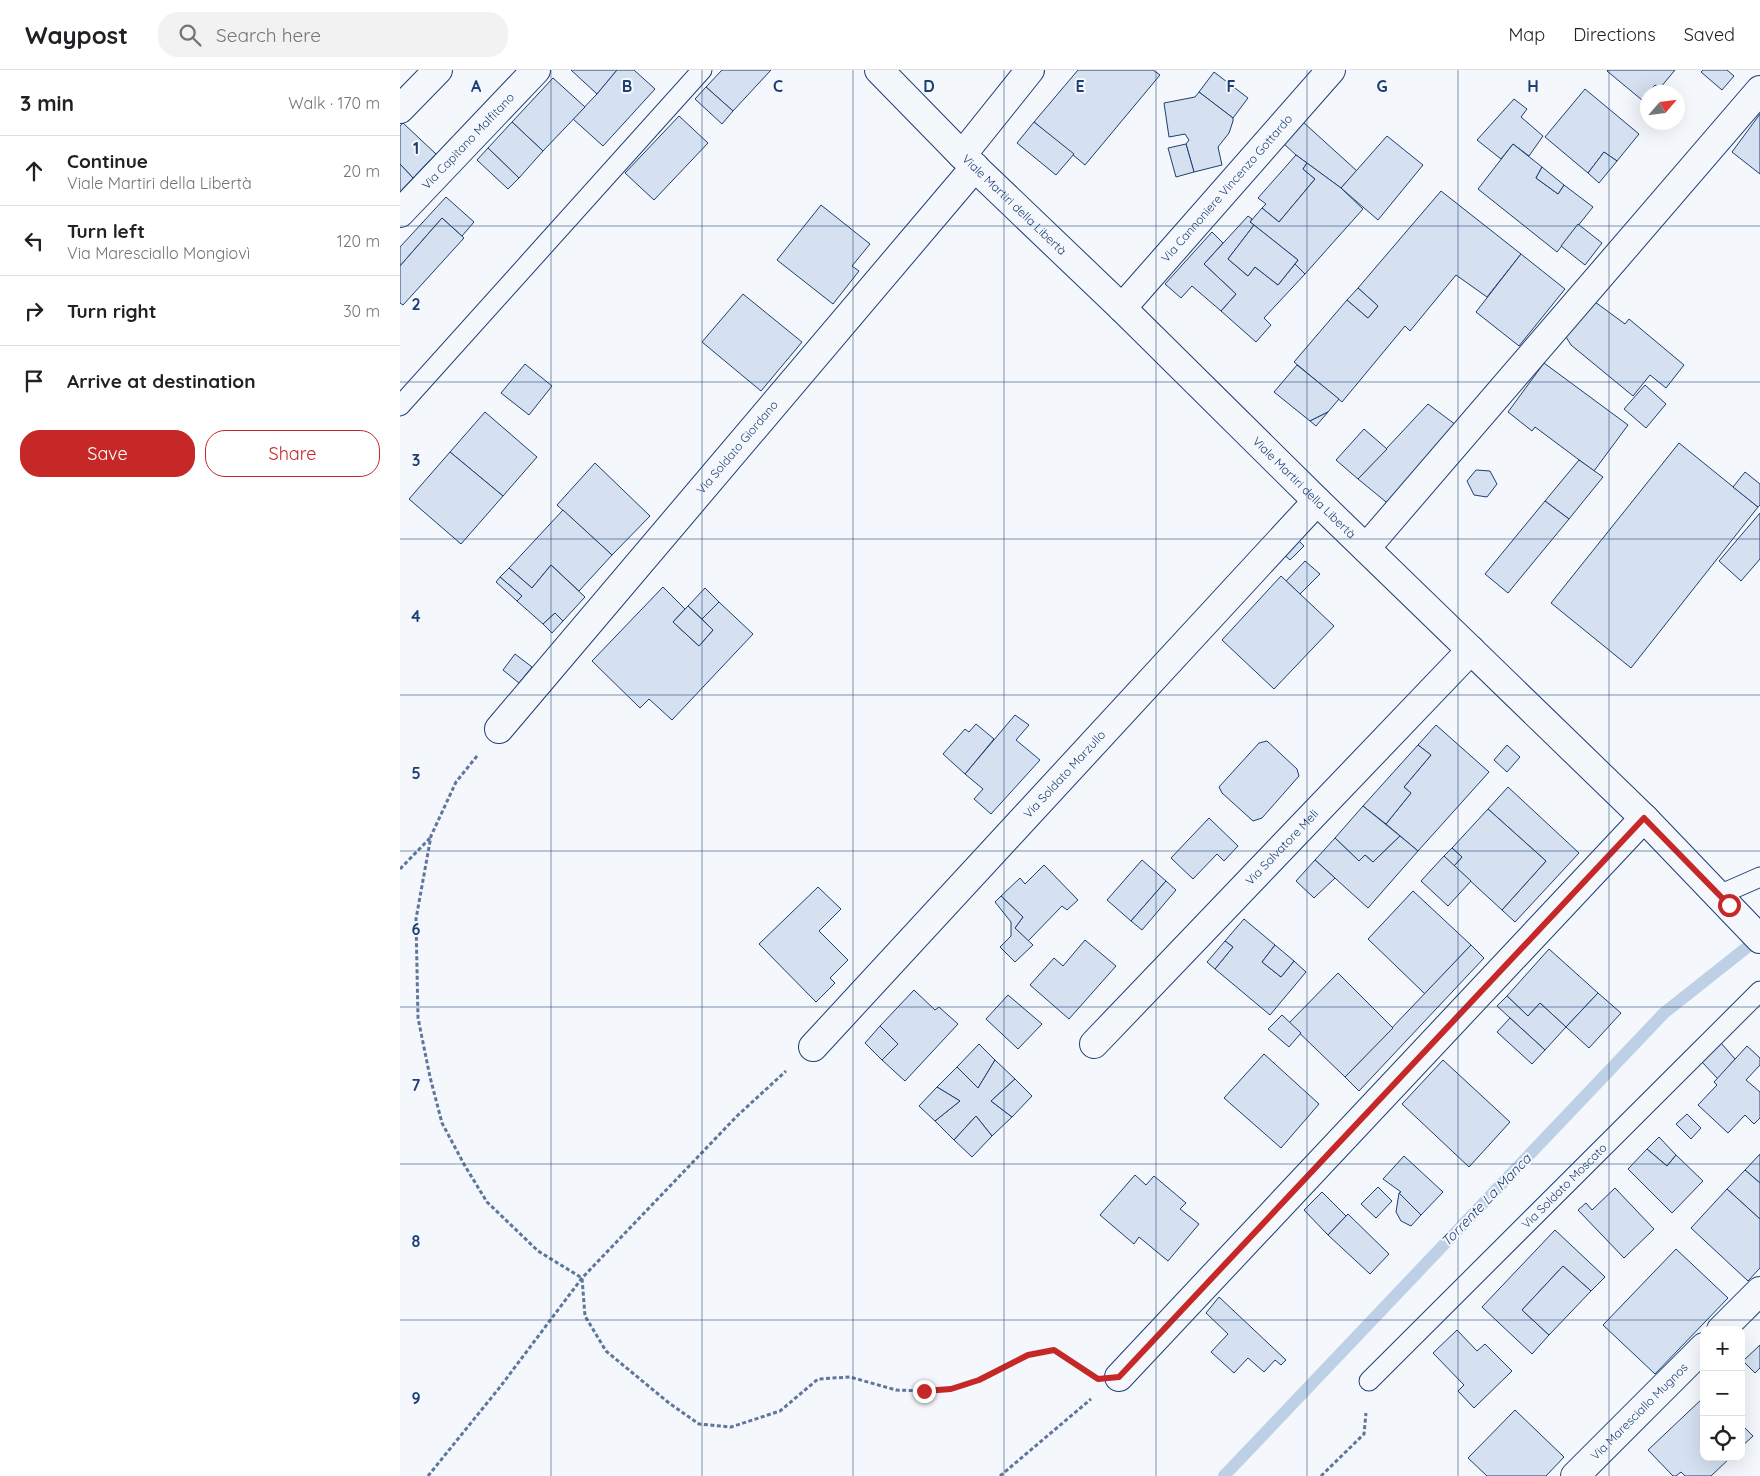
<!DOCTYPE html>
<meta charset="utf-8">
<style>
body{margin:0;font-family:Quicksand,sans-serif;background:#f2f2f2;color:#202124}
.controls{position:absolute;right:15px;bottom:15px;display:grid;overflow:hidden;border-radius:10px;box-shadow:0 5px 20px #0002}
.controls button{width:45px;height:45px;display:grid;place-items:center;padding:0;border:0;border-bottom:1px solid #e0e0e0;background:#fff;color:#202124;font:25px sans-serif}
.compass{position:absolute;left:1240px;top:15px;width:45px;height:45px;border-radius:50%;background:#fff;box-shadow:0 5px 20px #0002;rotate:62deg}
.stop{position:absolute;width:15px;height:15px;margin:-11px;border:4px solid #c62828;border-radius:50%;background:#fff}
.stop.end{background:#c62828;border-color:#fff;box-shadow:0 1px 5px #0008}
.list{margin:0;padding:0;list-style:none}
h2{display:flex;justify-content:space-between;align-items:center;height:65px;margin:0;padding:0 20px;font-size:21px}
h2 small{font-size:16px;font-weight:400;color:#757577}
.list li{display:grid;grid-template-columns:32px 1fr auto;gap:15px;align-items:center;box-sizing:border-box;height:70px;padding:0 20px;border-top:1px solid #e0e0e0}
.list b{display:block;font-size:19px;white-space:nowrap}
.list p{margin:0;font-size:16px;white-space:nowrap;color:#757577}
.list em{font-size:16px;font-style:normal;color:#757577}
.actions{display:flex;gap:10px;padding:15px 20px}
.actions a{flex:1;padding:11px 0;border:1px solid #c62828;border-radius:20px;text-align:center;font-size:18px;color:#c62828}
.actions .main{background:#c62828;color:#fff}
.icon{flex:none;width:28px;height:28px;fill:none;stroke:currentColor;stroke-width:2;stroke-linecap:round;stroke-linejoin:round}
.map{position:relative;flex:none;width:1360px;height:1406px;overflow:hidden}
header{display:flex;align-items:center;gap:30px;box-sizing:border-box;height:70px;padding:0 25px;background:#fff;border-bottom:1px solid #e0e0e0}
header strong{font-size:24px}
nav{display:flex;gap:28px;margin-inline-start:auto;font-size:18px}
.search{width:350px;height:45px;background:#f2f2f2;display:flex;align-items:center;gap:12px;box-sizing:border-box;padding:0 18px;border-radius:20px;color:#757577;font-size:19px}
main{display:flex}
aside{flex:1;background:#fff}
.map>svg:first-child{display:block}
</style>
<header>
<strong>Waypost</strong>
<div class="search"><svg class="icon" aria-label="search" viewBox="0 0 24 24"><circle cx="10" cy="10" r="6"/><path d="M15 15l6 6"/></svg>Search here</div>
<nav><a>Map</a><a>Directions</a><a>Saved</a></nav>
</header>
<main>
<aside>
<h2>3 min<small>Walk · 170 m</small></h2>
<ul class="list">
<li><svg class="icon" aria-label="ahead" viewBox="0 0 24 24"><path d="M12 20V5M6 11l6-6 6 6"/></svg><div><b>Continue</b><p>Viale Martiri della Libertà</p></div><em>20 m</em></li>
<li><svg class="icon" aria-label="left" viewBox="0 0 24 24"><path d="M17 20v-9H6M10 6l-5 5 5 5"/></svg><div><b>Turn left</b><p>Via Maresciallo Mongiovì</p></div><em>120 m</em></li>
<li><svg class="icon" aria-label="right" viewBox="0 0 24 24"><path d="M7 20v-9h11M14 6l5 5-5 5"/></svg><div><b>Turn right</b></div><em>30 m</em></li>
<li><svg class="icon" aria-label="arrive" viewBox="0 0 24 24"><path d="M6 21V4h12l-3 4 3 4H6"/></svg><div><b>Arrive at destination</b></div></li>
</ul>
<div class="actions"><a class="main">Save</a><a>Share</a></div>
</aside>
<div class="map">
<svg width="1360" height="1406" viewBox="0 0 1360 1406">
<rect width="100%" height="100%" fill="#f4f7fb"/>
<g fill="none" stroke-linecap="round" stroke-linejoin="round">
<!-- stream -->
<path stroke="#bed0e5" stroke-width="12" d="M824 1406 1264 943 1360 867"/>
</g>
<!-- building -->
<g fill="#d5e0f0" stroke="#1d3f73">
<path d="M171 0H217L197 24Z"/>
<path d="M217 0H234L255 19 203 76 173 49 197 24Z"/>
<path d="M322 0H371L333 41 306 17Z"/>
<path d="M678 0H753L760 5 685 95 634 52Z"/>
<path d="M1208 0H1275L1260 18 1255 15 1242 30 1207 1Z"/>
<path d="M1303 0H1327L1334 6 1322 20 1301 2Z"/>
<path d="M814 2 848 28 833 48 799 22Z"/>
<path d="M153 8 185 37 143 81 112 52Z"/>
<path d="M306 17 333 41 322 54 295 29Z"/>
<path d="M1185 19 1239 64 1217 91 1204 82 1188 103 1145 67Z"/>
<path d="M799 22 833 48V51L829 63 818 77 822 95 794 102 786 74 789 70 785 64 769 67 764 33 795 27Z"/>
<path d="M1114 29 1127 39 1121 47 1143 66 1129 86 1113 74 1101 89 1077 70Z"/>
<path d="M1360 44V104L1332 82Z"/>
<path d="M279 46 308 73 254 130 225 103Z"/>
<path d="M112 52 143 81 119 108 88 78Z"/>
<path d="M634 52 674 84 656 105 617 73Z"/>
<path d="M903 52 957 101 941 118 896 85 884 74Z"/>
<path d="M3 53 36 84 13 108 0 94V56Z"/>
<path d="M987 66 1023 95 978 150 941 118Z"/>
<path d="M786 74 794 102 776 107 768 78Z"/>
<path d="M1113 74 1142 97 1136 108 1158 124 1164 115 1193 137 1157 182 1078 119Z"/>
<path d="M88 78 119 108 108 119 77 90Z"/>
<path d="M1204 82 1217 91 1199 113 1188 103Z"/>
<path d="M896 85 907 93 903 99 915 109 879 152 862 138 866 134 858 128Z"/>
<path d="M907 93 941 118 963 139 905 204 895 194 898 190 850 152 862 138 879 152 915 109 903 99Z"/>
<path d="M0 94 13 108 0 122Z"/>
<path d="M1142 97 1164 115 1158 124 1136 108Z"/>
<path d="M1041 121 1121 184 1087 227 1056 205 1010 261 1005 256 942 332 894 292 947 230 968 248 978 236 958 218Z"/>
<path d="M46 127 74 152 62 166 42 148 0 196V177Z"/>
<path d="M421 135 470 174 452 196 459 201 433 234 377 190Z"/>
<path d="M848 146 852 149 850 152 854 155 828 189 848 206 855 197 878 215 895 194 905 204 864 248 871 255 856 272 821 241 836 224 804 194Z"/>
<path d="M42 148 64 168 3 235 0 233V196Z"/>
<path d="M1178 154 1202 173 1185 195 1161 176Z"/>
<path d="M854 155 898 190 878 215 855 197 848 206 828 189Z"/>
<path d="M812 162 823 173 804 194 836 224 821 241 792 216 781 228 765 214Z"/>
<path d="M1121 184 1165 219 1119 276 1076 242Z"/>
<path d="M958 218 978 236 968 248 947 230Z"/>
<path d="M343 224 402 272 361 321 302 272Z"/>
<path d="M1191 229 1225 254 1229 249 1284 295 1266 318 1250 305 1233 326 1171 275 1163 262Z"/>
<path d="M1144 293 1228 355 1194 401 1135 357 1132 361 1108 342Z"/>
<path d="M125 294 152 316 129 345 101 323Z"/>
<path d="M897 295 939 329 928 342 910 351 874 322Z"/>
<path d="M1245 315 1266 334 1246 358 1224 339Z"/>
<path d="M1028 334 1056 355 991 436 958 409Z"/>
<path d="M85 342 137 387 103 426 50 382Z"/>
<path d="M928 342 916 356 910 351Z"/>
<path d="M964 359 987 379 958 409 936 390Z"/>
<path d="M1279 373 1358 437 1231 598 1151 533Z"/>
<path d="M50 382 103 426 61 474 9 429Z"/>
<path d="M1179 390 1203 407 1169 449 1145 431Z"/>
<path d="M195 393 250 446 212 485 157 435Z"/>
<path d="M1076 400 1090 401 1097 414 1087 427 1074 425 1067 411Z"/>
<path d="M1345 402 1360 414V435L1358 437 1333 417Z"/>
<path d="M1145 431 1169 449 1108 523 1085 504Z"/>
<path d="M163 440 212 485 179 521 151 495 132 518 109 498Z"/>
<path d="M1360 443V489L1341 511 1319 491Z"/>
<path d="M893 465 904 476 890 490 879 480Z"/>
<path d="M905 491 920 504 900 524 886 511Z"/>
<path d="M151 495 185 527 163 551 155 543 143 554 117 531 122 526 100 507 109 498 132 518Z"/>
<path d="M881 506 934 556 874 619 822 570Z"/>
<path d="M100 507 122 526 117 531 96 512Z"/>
<path d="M263 517 285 539 273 552 299 576 313 560 302 549 319 532 353 564 272 650 249 629 240 638 192 591Z"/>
<path d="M305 518 319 532 302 549 288 536Z"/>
<path d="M288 536 313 560 299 576 273 552Z"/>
<path d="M155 543 163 551 152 563 143 554Z"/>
<path d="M115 584 132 597 119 613 103 600Z"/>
<path d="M615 645 629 655 616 670 640 690 591 744 574 729 583 719 565 704Z"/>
<path d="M576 654 594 669 565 704 543 684 565 659 569 662Z"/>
<path d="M1036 655 1089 702 1018 781 986 754 1011 723 1004 717 1031 685 1018 675Z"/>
<path d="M867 671 897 699 899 706 862 748 853 751 822 723 819 717 859 673Z"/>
<path d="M1018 675 1031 685 1004 717 1011 723 986 754 963 736Z"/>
<path d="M1107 675 1120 687 1107 702 1094 690Z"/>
<path d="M1108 717 1179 783 1115 852 1102 840 1146 791 1088 739Z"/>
<path d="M963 736 1000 766 973 792 965 785 959 791 935 768Z"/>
<path d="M1088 739 1146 791 1102 840 1054 796 1062 787 1052 778Z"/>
<path d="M809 748 838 776 824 791 817 784 793 809 771 788Z"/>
<path d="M1000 766 1018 781 968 838 915 790 935 768 959 791 965 785 973 792Z"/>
<path d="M1052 778 1062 787 1054 796 1044 786Z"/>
<path d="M1044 786 1071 811 1048 836 1021 811Z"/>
<path d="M742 790 766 811 731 851 707 830Z"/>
<path d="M915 790 935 808 914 828 896 811Z"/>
<path d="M644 795 678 830 667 840 662 836 628 871 615 858 623 847 601 826 620 808 625 814Z"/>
<path d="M766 811 776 820 742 860 731 851Z"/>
<path d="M418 817 441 839 419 861 448 890 430 908 435 913 416 932 359 874Z"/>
<path d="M1013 821 1071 875 1025 924 968 869Z"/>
<path d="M601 826 623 847 615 858 633 875 615 892 600 877 611 866V852L595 832Z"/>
<path d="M844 849 875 875 862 892 881 907 894 891 906 902 870 945 815 899 833 877 825 871Z"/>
<path d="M685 870 716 896 669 949 630 915 654 888 663 896Z"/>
<path d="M825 871 833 877 815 899 807 892Z"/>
<path d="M875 875 894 891 881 907 862 892Z"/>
<path d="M1071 875 1084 888 959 1021 945 1007Z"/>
<path d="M1149 879 1198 923 1166 957 1140 933 1128 946 1107 926Z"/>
<path d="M938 903 993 958 945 1007 889 953Z"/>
<path d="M514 920 535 940 539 937 558 954 505 1011 482 990 498 974 480 956Z"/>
<path d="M1198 923 1221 943 1189 978 1166 957Z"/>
<path d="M608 925 642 954 618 979 586 949Z"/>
<path d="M1107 926 1128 946 1140 933 1166 957 1145 980 1097 936Z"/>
<path d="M882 945 901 963 889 977 868 959Z"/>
<path d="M1110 948 1145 980 1132 994 1097 962Z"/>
<path d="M480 956 498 974 482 990 465 973Z"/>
<path d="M1321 973 1335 989 1318 1009 1301 991Z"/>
<path d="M579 974 595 990 578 1018 557 997Z"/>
<path d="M1347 976 1360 988V995L1346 1010 1360 1022V1048L1354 1054 1345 1045 1328 1063 1298 1035 1317 1015 1314 1012Z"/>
<path d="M864 984 919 1034 881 1078 824 1028Z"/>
<path d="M595 990 615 1009 591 1031 612 1047 592 1066 576 1046 554 1070 535 1051 560 1031 537 1017 557 997 578 1018Z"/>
<path d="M1043 990 1110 1052 1069 1097 1002 1034Z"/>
<path d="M615 1009 632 1026 612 1047 591 1031Z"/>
<path d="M537 1017 560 1031 535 1051 519 1036Z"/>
<path d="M1287 1044 1301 1058 1291 1069 1276 1054Z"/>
<path d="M576 1046 592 1066 572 1087 554 1070Z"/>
<path d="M1259 1067 1276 1085 1267 1096 1247 1079Z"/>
<path d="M1247 1079 1267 1096 1276 1085 1303 1111 1272 1143 1228 1099Z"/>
<path d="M1360 1084V1113L1345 1100Z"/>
<path d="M1004 1086 1043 1122 1021 1145 999 1123 1001 1122 983 1109Z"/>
<path d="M1345 1100 1360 1113V1149L1327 1119Z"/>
<path d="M735 1105 746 1115 754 1106 786 1133 780 1139 799 1154 768 1191 739 1167 734 1174 700 1145Z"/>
<path d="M978 1117 992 1131 976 1148 961 1134Z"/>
<path d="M1215 1118 1254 1159 1224 1188 1178 1140 1186 1133 1192 1140Z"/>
<path d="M1327 1119 1360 1149V1198L1348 1211 1291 1158Z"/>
<path d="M922 1122 946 1146 928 1165 904 1140Z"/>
<path d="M999 1123 1021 1145 1011 1156 1001 1151 996 1142Z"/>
<path d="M948 1144 989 1184 970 1204 928 1165Z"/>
<path d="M1155 1160 1205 1207 1191 1221 1163 1196 1122 1240 1149 1265 1132 1284 1082 1237Z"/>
<path d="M1276 1179 1328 1228 1255 1304 1203 1255Z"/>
<path d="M1163 1196 1191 1221 1149 1265 1122 1240Z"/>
<path d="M819 1227 886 1290 881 1295 875 1290 864 1302 848 1288 834 1303 811 1282 828 1264 806 1243Z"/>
<path d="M1057 1260 1077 1281 1085 1274 1112 1301 1074 1338 1058 1321 1064 1315 1033 1283Z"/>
<path d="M1360 1275V1298L1355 1303 1343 1291Z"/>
<path d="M1304 1327V1387H1331L1311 1406H1285L1281 1402 1276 1406H1273L1248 1380Z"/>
<path d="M1115 1340 1164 1387 1146 1406H1087L1068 1388Z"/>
<path d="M1341 1354 1353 1366 1341 1377Z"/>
</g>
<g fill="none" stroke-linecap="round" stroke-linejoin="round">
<!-- lane casing -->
<g stroke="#1d3f73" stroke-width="21">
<g id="lane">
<path d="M0 336 302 0"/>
<path d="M1319 825 1360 807"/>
<path id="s1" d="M969 1311 1360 921"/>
</g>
</g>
<!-- street casing -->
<g stroke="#1d3f73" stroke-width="30">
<g id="street">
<path d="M0 39 38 0"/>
<path d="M562 85 630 0"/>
<path id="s2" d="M0 143 136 0"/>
<path id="s3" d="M722 238 931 0"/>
<path d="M966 478 1360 20"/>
<path id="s4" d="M99 659 575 97"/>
<path id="s5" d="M694 974 1071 580"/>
<path id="s6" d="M413 977 917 431"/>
<path d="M1321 1260 1360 1221"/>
<path d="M719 1307 1244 748"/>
<path id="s7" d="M1175 1406 1304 1277"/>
</g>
</g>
<!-- secondary casing -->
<g stroke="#1d3f73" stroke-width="30">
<g id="secondary">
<path id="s8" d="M479 0 562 85 722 238 917 431 1244 748 1360 869"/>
</g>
</g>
<!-- path -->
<g stroke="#5e769c" stroke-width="3" stroke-dasharray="4 2.5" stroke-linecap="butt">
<path d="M77 686 56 712 31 766 16 849 18 948 30 1007 42 1053 65 1096 87 1132 138 1181 182 1208 185 1246 206 1281 269 1333 299 1354 331 1357 380 1341 418 1309 450 1307 496 1320 525 1321 551 1319 579 1310 628 1285 654 1280 686 1301"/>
<path d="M0 799 31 767"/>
<path d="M28 1406 100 1317 182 1208 337 1046 386 1001"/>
<path d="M600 1406 691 1329"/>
<path d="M921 1406 964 1364 966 1343"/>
</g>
<!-- lane -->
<use href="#lane" stroke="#f4f7fb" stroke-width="19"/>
<!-- street -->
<use href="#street" stroke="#f4f7fb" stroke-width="28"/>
<!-- secondary -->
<use href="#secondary" stroke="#f4f7fb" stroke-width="28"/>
</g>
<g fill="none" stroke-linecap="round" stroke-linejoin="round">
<!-- route -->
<path stroke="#c62828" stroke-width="6" d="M524 1321 551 1319 579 1310 628 1285 654 1280 698 1309 719 1307 1244 748 1329 835"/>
</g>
<!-- grid -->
<path fill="none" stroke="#1d3f73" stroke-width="1" stroke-opacity="0.55" d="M151 0V1406M302 0V1406M453 0V1406M604 0V1406M756 0V1406M907 0V1406M1058 0V1406M1209 0V1406M0 156H1360M0 312H1360M0 469H1360M0 625H1360M0 781H1360M0 937H1360M0 1094H1360M0 1250H1360"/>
<g text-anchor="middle" stroke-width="4" stroke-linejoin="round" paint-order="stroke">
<!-- street labels -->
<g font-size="12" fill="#1d3f73" stroke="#f4f7fb">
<text dy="4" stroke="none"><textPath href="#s2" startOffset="99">Via Capitano Malfitano</textPath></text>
<text dy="4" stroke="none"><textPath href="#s3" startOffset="159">Via Cannoniere Vincenzo Gottardo</textPath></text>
<text dy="4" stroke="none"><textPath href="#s8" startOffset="191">Viale Martiri della Libertà</textPath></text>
<text dy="4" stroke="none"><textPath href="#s4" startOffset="369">Via Soldato Giordano</textPath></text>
<text dy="4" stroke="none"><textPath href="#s8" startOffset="596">Viale Martiri della Libertà</textPath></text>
<text dy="4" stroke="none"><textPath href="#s6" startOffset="371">Via Soldato Marzullo</textPath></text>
<text dy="4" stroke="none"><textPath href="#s5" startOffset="272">Via Salvatore Meli</textPath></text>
<text dy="4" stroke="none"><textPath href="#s1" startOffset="276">Via Soldato Moscato</textPath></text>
<text dy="4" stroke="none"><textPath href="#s7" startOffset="91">Via Maresciallo Mugnos</textPath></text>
</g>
<!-- water labels -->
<g font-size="14" font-style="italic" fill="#1d3f73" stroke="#f4f7fb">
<text transform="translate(1086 1130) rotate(-46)" y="5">Torrente La Manca</text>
</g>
</g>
<g font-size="16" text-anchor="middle" font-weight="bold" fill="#1d3f73" stroke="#f4f7fb" stroke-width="4" stroke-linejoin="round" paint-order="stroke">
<text x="76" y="22">A</text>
<text x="227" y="22">B</text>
<text x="378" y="22">C</text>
<text x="529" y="22">D</text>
<text x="680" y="22">E</text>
<text x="831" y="22">F</text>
<text x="982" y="22">G</text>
<text x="1133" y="22">H</text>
<text x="16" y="84">1</text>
<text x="16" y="240">2</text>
<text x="16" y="396">3</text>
<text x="16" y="552">4</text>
<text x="16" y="709">5</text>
<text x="16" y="865">6</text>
<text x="16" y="1021">7</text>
<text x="16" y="1177">8</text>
<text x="16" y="1334">9</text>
</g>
</svg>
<div class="controls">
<button>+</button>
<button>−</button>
<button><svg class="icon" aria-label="locate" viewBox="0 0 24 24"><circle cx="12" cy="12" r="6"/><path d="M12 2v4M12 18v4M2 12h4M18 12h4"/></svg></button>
</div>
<svg class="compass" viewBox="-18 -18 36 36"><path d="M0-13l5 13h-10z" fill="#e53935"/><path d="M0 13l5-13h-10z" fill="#757577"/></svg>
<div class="stop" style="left:1329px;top:835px"></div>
<div class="stop end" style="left:524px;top:1321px"></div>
</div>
</main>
